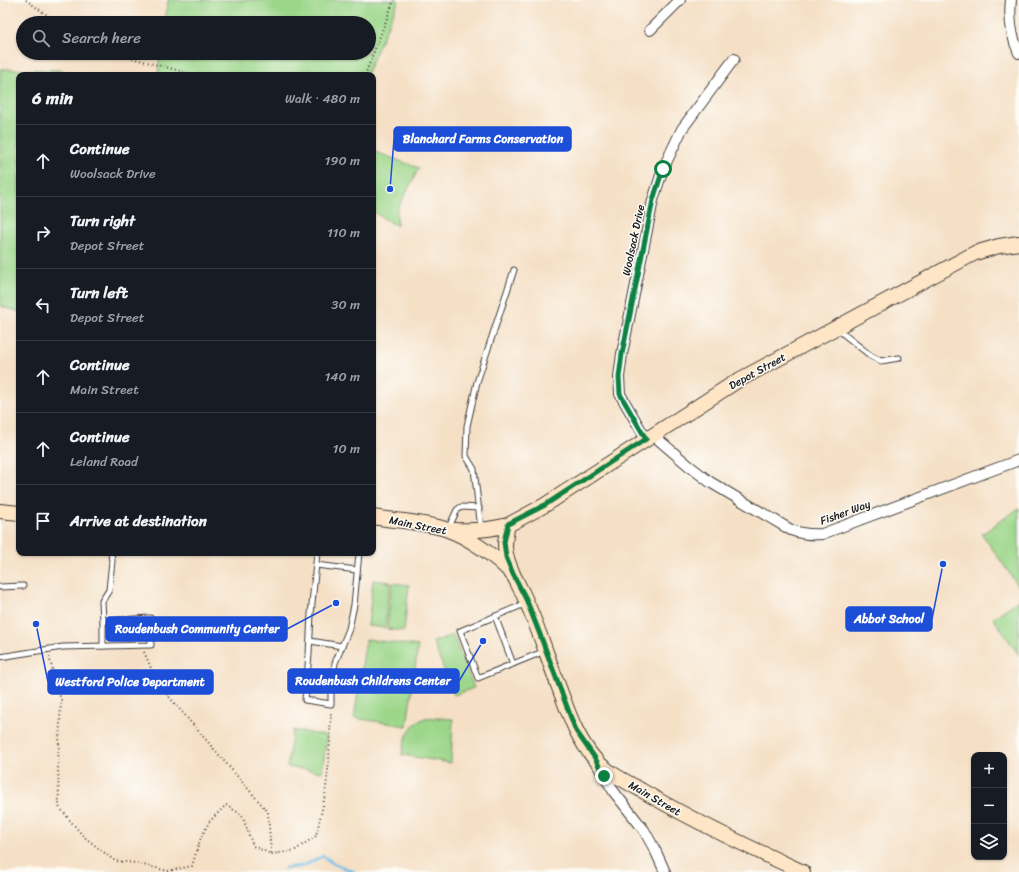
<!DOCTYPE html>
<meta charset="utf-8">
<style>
body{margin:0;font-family:Sriracha,sans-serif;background:#20242c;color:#f1f3f6}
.controls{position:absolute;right:12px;bottom:12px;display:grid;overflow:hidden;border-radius:8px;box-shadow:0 1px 3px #0004}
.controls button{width:36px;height:36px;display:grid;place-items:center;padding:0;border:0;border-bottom:1px solid #363941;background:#171b24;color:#f1f3f6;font:20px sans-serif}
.stop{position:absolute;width:12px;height:12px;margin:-9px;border:3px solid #0b8043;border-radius:50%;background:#fff}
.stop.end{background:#0b8043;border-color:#fff;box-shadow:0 1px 4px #0008}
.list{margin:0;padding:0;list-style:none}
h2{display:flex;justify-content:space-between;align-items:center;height:52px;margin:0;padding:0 16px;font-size:17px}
h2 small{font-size:13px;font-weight:400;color:#9ea1a6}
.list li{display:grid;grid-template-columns:26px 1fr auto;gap:12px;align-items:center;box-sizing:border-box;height:72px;padding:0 16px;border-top:1px solid #363941}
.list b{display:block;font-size:15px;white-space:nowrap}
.list p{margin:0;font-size:13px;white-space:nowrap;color:#9ea1a6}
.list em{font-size:13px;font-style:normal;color:#9ea1a6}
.icon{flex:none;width:22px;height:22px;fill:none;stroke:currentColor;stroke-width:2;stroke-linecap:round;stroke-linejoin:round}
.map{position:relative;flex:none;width:1019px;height:872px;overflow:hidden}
.search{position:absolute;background:#171b24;box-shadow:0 1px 3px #0004;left:16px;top:16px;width:360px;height:44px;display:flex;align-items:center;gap:10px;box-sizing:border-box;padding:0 14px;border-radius:22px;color:#9ea1a6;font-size:15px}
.panel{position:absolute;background:#171b24;box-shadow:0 1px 3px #0004;left:16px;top:72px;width:360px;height:484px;border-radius:8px}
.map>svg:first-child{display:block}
</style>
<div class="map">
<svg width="1019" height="872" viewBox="0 0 1019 872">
<rect width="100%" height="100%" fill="#fdfcf7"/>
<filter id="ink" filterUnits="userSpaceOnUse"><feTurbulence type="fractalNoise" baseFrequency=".025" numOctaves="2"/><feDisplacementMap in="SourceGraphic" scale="8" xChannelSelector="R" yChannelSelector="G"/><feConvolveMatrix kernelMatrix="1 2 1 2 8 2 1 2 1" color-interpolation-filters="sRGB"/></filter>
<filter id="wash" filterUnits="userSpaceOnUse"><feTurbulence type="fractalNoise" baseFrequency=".012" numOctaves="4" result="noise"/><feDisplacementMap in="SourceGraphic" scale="16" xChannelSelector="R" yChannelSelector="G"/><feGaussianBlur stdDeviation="0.9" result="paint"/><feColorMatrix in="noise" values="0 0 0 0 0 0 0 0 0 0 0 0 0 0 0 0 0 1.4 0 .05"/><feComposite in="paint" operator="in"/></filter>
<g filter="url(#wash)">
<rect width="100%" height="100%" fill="#f5e0c6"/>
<!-- green -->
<g fill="#9bd689" stroke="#5c7952">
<path d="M168 0H399L366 75H164L158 72 160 53H369V23H165Z"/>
<path d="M0 69 63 70V75H19V312L0 306Z"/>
<path d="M373 151 419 168 397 210V226L373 212Z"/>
<path d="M1019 508V587L982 534Z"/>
<path d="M373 580 390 582 385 628 368 626Z"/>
<path d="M392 583 409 585 404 631 387 629Z"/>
<path d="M1019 600V655L993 618Z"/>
<path d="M453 635 474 688 454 695 433 642Z"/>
<path d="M366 639 418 646 407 726 354 718Z"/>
<path d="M439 718 453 719 451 763 402 755C403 741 410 723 425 718 429 717 435 718 439 718Z"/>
<path d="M293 730 327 736 322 772 287 767Z"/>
</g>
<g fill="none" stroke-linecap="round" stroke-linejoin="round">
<!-- stream -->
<path stroke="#70bfea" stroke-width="3" d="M285 868 303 866 323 856 333 863 354 872"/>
</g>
</g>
<g filter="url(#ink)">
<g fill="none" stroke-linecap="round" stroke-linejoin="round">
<!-- lane casing -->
<g stroke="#3d3936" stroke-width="7">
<g id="lane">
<path d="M836 328 871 356 881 361 899 358"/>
<path d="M448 529 457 510 461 507 479 508"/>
<path d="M481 529 474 469 466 456 467 426 477 382 514 270"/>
<path d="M317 553 311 614 309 654 305 700 331 704V688L335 663 349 629 354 605 359 553"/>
<path d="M316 565 357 570"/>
<path d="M0 587 23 586"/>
<path d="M527 603 460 631 478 678 545 651"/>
<path d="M495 616 513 664"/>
<path d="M310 641 342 646"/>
<path d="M103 646V621"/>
<path d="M0 657 63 647 151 645 150 618 103 621 102 601 109 590 112 561 111 553"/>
</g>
</g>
<!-- street casing -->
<g stroke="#3d3936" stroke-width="12">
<g id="street">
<path d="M1011 0C1009 18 1011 36 1019 53"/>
<path d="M650 30 680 0"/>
<path d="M653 435 688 465 710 482 791 530C802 534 811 535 822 534L1019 460"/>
<path d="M646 439 620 394 619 377 622 354 653 200 663 169 682 129 734 59"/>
<path d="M597 764 614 792 644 830 656 852 665 872"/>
</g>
</g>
<!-- secondary casing -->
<g stroke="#3d3936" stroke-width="16">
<g id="secondary">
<path d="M0 511 19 513"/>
<path d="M373 517C396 521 426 522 448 530 467 536 498 558 512 574 516 578 518 585 521 590 536 620 546 653 558 685 568 711 576 737 594 758 606 772 625 781 641 790 693 821 748 847 803 872"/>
<path d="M454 530C473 531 490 530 508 525"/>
<path d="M513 574C504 553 503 547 508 525L545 505 737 381 975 253 999 246 1019 243"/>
</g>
</g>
<!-- path -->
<g stroke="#3d3936" stroke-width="2" stroke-dasharray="1 3" stroke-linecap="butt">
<path d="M26 0 58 23"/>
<path d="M113 53 195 75"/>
<path d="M365 75 394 0"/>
<path d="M144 652 158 684 268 812 271 853"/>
<path d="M49 657 61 700 58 765 59 807 83 836 115 861 136 863 168 871 192 866 200 840 209 822 226 805 242 815 253 846 271 854 294 851 316 836 325 796 329 761 331 711"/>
</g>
<!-- lane -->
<use href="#lane" stroke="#fff" stroke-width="5"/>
<!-- street -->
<use href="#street" stroke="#fff" stroke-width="10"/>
<!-- secondary -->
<use href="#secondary" stroke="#fde5c5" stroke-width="14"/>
</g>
</g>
<g fill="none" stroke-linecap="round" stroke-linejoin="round" filter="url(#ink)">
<!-- route -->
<path stroke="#0b8043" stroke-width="5" d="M604 776 595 758 576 731 539 632 526 599 513 574 506 557 504 542 508 524 545 505 646 439 620 394 619 377 622 354 653 200 663 169"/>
</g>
<g text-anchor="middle" stroke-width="3" stroke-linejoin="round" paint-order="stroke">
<!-- street labels -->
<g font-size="11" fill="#1c1c1c" stroke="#fdfcf7">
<text transform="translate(633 240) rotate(-78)" y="4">Woolsack Drive</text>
<text transform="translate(757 371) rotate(-29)" y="4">Depot Street</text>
<text transform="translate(845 512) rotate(-20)" y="4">Fisher Way</text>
<text transform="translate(418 525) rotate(11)" y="4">Main Street</text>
<text transform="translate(655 798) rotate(30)" y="4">Main Street</text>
</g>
</g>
<!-- callouts -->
<path fill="none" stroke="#1d4ed8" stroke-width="1.5" d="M390 189L394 139M943 564L932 619M336 603L287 629M483 641L459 681M36 624L48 682"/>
<g fill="#1d4ed8" stroke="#fdfcf7" stroke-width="1.5">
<circle cx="390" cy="189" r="4"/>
<circle cx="943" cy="564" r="4"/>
<circle cx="336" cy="603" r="4"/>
<circle cx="483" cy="641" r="4"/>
<circle cx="36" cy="624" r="4"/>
</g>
<g fill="#1d4ed8" stroke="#1d4ed8" stroke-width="1.5">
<rect x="394" y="127" width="177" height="24" rx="4"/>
<rect x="846" y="607" width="86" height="24" rx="4"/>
<rect x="106" y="617" width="181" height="24" rx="4"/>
<rect x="288" y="669" width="171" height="24" rx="4"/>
<rect x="48" y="670" width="165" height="24" rx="4"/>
</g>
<g font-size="12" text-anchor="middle" font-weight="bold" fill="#fff">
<text x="483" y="143">Blanchard Farms Conservation</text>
<text x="889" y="623">Abbot School</text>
<text x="197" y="633">Roudenbush Community Center</text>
<text x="373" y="685">Roudenbush Childrens Center</text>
<text x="130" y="686">Westford Police Department</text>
</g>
</svg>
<div class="controls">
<button>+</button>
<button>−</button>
<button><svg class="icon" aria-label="layers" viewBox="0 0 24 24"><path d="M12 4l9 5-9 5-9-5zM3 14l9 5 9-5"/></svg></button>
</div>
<div class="stop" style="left:663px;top:169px"></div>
<div class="stop end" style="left:604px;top:776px"></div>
<div class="search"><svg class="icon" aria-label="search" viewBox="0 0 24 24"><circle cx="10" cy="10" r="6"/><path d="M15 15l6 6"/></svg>Search here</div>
<section class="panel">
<h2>6 min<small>Walk · 480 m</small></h2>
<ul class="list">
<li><svg class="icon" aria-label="ahead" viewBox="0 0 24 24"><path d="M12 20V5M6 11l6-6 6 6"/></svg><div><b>Continue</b><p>Woolsack Drive</p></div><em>190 m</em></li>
<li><svg class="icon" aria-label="right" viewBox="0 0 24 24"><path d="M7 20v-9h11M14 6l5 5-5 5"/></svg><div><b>Turn right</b><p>Depot Street</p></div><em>110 m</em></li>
<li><svg class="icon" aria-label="left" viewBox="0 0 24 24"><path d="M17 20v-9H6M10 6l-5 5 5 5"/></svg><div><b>Turn left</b><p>Depot Street</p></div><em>30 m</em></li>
<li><svg class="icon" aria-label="ahead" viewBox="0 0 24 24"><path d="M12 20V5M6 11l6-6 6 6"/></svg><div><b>Continue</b><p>Main Street</p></div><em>140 m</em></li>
<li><svg class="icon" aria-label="ahead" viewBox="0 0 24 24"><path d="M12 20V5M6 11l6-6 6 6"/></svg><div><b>Continue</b><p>Leland Road</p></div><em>10 m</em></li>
<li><svg class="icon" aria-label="arrive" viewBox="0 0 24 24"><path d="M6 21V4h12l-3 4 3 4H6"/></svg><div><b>Arrive at destination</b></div></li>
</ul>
</section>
</div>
